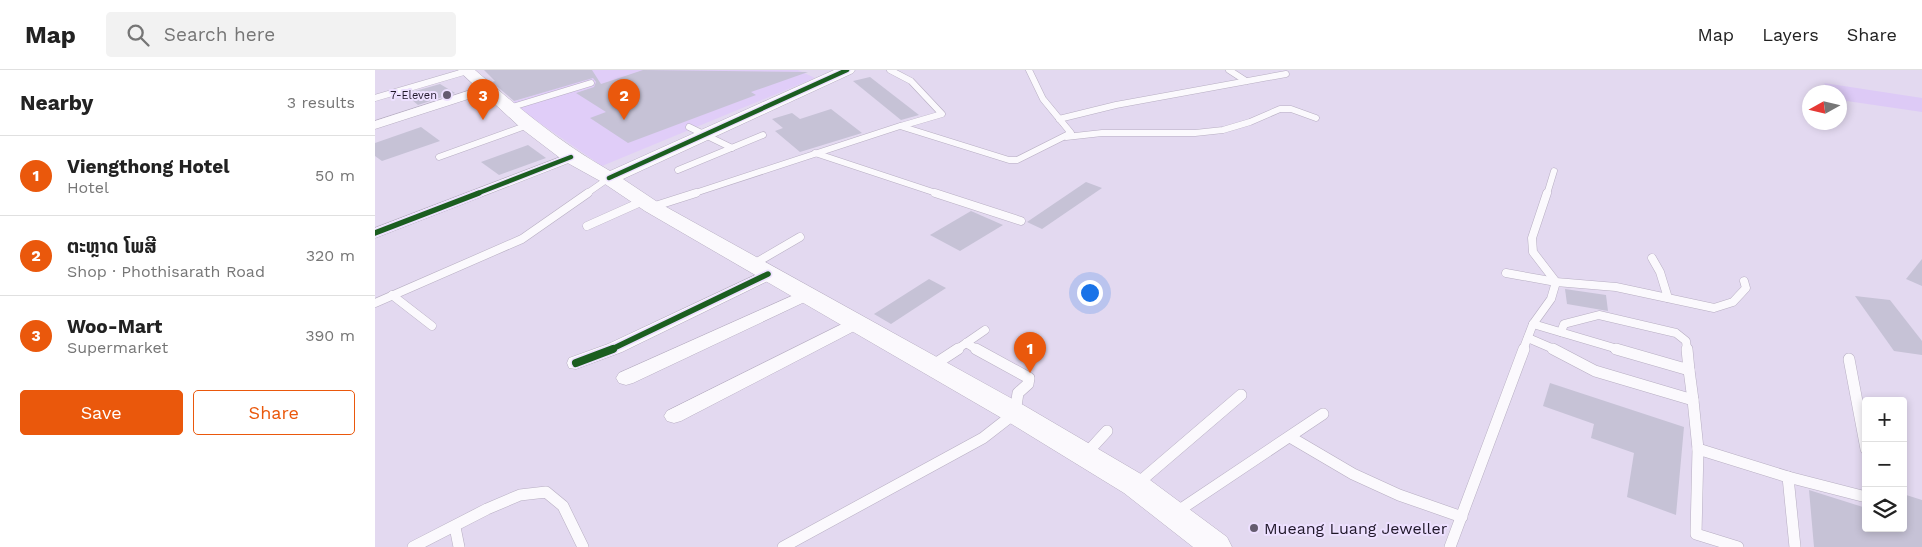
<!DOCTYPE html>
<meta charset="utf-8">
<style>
body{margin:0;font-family:"Work Sans","Noto Sans Lao",sans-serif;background:#f2f2f2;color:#222}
.controls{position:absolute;right:15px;bottom:15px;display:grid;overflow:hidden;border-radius:5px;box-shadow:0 2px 8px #0003}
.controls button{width:45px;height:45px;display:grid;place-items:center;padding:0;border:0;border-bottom:1px solid #e0e0e0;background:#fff;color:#222;font:25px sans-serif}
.compass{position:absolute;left:1427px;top:15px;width:45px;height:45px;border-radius:50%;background:#fff;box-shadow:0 2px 8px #0003;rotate:262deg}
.you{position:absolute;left:714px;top:222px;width:18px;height:18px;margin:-12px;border:4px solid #fff;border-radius:50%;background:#1a73e8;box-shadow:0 0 0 8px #1a73e833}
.badge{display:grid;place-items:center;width:32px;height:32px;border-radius:50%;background:#ea580c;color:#fff;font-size:16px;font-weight:700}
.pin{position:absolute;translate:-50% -41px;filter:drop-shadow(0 1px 2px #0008)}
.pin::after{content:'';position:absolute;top:26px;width:18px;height:15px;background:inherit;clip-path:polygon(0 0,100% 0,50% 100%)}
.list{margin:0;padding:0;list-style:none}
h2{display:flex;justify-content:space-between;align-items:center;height:65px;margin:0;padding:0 20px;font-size:21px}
h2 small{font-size:16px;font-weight:400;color:#767676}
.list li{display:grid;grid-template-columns:32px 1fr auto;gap:15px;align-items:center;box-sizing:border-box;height:80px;padding:0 20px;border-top:1px solid #e0e0e0}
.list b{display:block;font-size:19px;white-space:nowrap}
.list p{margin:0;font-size:16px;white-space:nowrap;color:#767676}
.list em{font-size:16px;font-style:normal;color:#767676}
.actions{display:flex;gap:10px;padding:15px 20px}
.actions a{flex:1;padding:11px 0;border:1px solid #ea580c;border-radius:5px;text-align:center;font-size:18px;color:#ea580c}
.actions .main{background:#ea580c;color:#fff}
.icon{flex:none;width:28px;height:28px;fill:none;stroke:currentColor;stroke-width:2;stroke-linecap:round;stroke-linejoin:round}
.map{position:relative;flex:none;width:1547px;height:477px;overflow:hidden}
header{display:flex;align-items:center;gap:30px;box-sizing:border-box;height:70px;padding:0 25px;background:#fff;border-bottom:1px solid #e0e0e0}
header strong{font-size:24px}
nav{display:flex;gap:28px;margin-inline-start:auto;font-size:18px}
.search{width:350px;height:45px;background:#f2f2f2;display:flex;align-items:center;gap:12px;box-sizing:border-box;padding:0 18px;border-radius:5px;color:#767676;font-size:19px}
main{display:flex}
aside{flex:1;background:#fff}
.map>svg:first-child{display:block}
</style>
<header>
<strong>Map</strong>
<div class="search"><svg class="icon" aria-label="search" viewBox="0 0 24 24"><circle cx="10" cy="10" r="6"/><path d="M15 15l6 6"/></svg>Search here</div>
<nav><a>Map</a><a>Layers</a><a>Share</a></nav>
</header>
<main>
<aside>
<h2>Nearby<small>3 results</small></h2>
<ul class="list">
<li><span class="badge">1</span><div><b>Viengthong Hotel</b><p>Hotel</p></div><em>50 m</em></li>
<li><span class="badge">2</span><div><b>ຕະຫຼາດ ໂພສີ</b><p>Shop · Phothisarath Road</p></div><em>320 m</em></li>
<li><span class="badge">3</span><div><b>Woo-Mart</b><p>Supermarket</p></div><em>390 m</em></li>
</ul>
<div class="actions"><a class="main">Save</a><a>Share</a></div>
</aside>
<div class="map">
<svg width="1547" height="477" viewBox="0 0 1547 477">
<rect width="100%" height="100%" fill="#e3d9f0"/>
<!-- built -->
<path fill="#e0cdf8" d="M206 0H423L440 8 227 96 143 38 137 32 211 9Z"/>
<!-- green -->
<path fill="#ddcaf6" d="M1449 13 1547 28V42L1465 30 1464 22H1456Z"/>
<!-- building -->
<g fill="#c6c2d6">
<path d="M109 0H217L226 14 268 0 433 2 376 22 381 25 253 73 215 48 231 42 201 23 219 17 221 12 218 8 139 31 117 12 120 11Z"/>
<path d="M495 7 544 45 526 50 478 11Z"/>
<path d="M65 14 80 23 43 35 30 24Z"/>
<path d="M456 39 487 63 425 82 400 61 408 58 397 49 417 43 425 49Z"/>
<path d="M46 57 65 71 7 91 0 86V73Z"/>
<path d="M153 75 171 88 124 105 106 92Z"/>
<path d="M711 112 727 118 667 159 652 152Z"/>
<path d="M596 141 628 155 585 181 555 165Z"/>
<path d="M1547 189V216L1531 209Z"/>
<path d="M554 209 571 218 516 254 499 244Z"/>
<path d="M1190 219 1231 225 1233 241 1192 234Z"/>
<path d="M1480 226 1515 230 1547 271V285L1519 281Z"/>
<path d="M1175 313 1309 357 1301 445 1252 427 1259 383 1216 368 1219 354 1168 336Z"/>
<path d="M1434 420 1491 438V458H1528V424L1547 430V477H1439Z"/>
</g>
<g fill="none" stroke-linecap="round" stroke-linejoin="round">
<!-- lane-far2 casing -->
<g stroke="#b7aec2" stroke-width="7">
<g id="lane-far2">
<path d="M515 0 536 11 567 44 526 56"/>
<path d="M854 0 871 11"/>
<path d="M0 28 92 1"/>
<path d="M134 38 216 13"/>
<path d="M684 49 741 35 911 4"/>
<path d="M314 57 357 78"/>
<path d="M691 67 727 63H820L848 60 875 52 905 39H916L941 48"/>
<path d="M440 83 564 124"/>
<path d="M64 87 153 55"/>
<path d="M303 100 388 65"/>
<path d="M211 124 234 108"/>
<path d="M317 124 525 56 634 90H642L696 63 668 29 654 0"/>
<path d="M1172 124 1179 101"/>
</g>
</g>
<!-- lane-far1 casing -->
<g stroke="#b7aec2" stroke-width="9">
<g id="lane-far1">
<path d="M560 123 646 151"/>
<path d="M277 137 321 123"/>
<path d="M212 156 268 131"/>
<path d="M1277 188 1285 202 1293 228"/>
<path d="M377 195 425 167"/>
<path d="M1131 203 1181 212 1241 217 1339 238 1358 232 1371 218 1369 211"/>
<path d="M17 225 57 256"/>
<path d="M0 233 147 169 213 123"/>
<path d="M1158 254 1246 280"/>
<path d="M1186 262 1189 254 1224 245 1301 263 1311 271 1312 280"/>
<path d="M1153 268 1181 280"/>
<path d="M591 273 603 280"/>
<path d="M581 280 610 260"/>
<path d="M1148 280 1158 254 1176 229 1181 212 1158 182 1157 168 1172 123"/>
</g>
</g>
<!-- lane casing -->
<g stroke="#b7aec2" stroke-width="12">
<g id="lane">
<path d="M1178 279 1220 301 1318 330 1323 379 1321 464 1363 477"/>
<path d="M1241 279 1314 300 1312 279"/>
<path d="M1474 289 1491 379"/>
<path d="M557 296 583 279"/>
<path d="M1314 300 1318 330"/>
<path d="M915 367 978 404 1024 425 1087 447"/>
<path d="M1323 379 1413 407 1420 477"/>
<path d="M710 385 732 361"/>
<path d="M1413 407 1491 427"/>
<path d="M762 414 866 325"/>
<path d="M800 443 948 344"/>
<path d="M80 457 84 477"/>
<path d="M38 477 112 439 145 425 171 422 188 436 208 477"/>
<path d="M408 477 608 368 640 343 643 323 653 314 654 308 601 279"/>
<path d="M1075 477 1149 279"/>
</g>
</g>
<!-- street casing -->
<g stroke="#b7aec2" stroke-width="1">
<g id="street">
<path d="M111 15 115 16 117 19 115 22 0 59V51Z"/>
<path d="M196 83 203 87 201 90 0 168V158Z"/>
<path d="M393 199 399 200 401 204 399 208 247 282 201 299 194 298 192 293 194 288 233 274Z"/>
<path d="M430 220 436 221 439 225 436 229 258 313 251 315 244 313 241 308 244 303Z"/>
<path d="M481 247 487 249 490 253 487 257 306 351 299 353 292 351 289 346 292 341Z"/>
</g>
</g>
<!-- secondary casing -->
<g stroke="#b7aec2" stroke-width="1">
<path id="secondary" d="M83 0H100C143 37 185 73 235 101L459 0H480L478 3 248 109 284 133 650 336 771 407 852 467 857 477H818L749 423 630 350 270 141 227 112 189 91 147 59Z"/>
</g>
<!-- lane-far2 -->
<use href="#lane-far2" stroke="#fbf9fd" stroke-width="6"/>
<!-- lane-far1 -->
<use href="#lane-far1" stroke="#fbf9fd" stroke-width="8"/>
<!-- lane -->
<use href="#lane" stroke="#fbf9fd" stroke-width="11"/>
<!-- street -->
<use href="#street" fill="#fbf9fd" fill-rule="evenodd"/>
<!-- secondary -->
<use href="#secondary" fill="#fbf9fd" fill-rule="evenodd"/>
<!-- cycleway-far2 casing -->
<g stroke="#ede0ff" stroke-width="7">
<g id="cycleway-far2">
<path d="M234 108 472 0"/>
<path d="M101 124 196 87"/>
</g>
</g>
<!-- cycleway-far1 casing -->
<g stroke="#ede0ff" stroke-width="9">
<g id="cycleway-far1">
<path d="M0 163 104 123"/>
<path d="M235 280 393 204"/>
</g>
</g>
<!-- cycleway casing -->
<g stroke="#ede0ff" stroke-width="11">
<path id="cycleway" d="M201 293 238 279"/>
</g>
<!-- cycleway-far2 -->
<use href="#cycleway-far2" stroke="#1b5e20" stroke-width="4.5"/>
<!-- cycleway-far1 -->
<use href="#cycleway-far1" stroke="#1b5e20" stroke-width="5.5"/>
<!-- cycleway -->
<use href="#cycleway" stroke="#1b5e20" stroke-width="8"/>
</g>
<!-- markers -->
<g fill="#645b6f" stroke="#ede0ff" stroke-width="2">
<circle cx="72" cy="25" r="5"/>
<circle cx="879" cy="458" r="5"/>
</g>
<g text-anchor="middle" stroke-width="4" stroke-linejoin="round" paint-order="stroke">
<!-- far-poi labels -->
<g font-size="11" fill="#1f1729" stroke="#ede0ff" text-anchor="end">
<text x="62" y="29">7-Eleven</text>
</g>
<!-- near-poi labels -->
<g font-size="16" fill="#1f1729" stroke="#ede0ff" text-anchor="start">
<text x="889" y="464">Mueang Luang Jeweller</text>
</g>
</g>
</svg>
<div class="controls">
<button>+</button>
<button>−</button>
<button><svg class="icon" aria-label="layers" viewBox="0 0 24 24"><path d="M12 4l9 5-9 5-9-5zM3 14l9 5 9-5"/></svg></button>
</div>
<svg class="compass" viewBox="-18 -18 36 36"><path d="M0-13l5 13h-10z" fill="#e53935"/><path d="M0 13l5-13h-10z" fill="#767676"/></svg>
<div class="you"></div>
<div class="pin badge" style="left:655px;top:303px">1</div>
<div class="pin badge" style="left:249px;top:50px">2</div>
<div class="pin badge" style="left:108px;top:50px">3</div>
</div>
</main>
